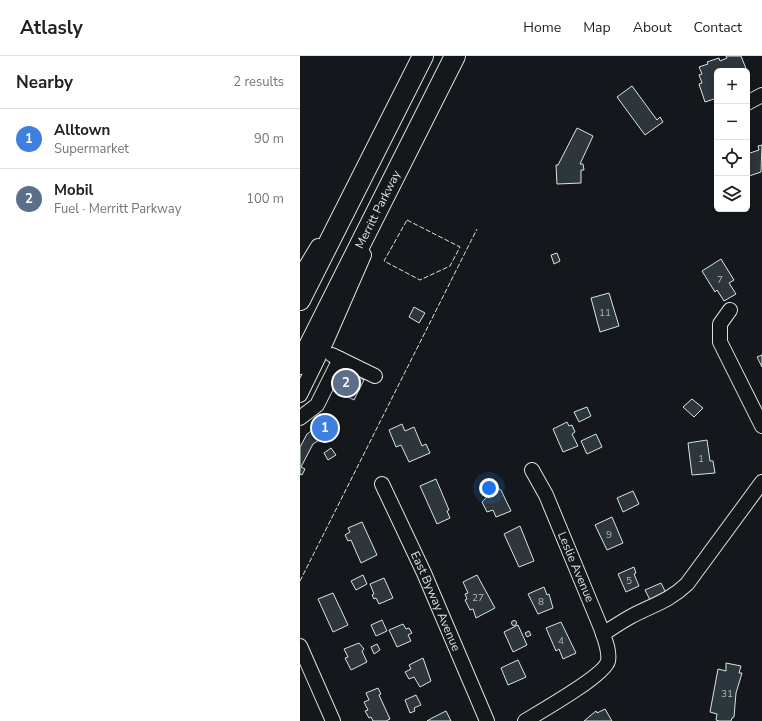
<!DOCTYPE html>
<meta charset="utf-8">
<style>
body{margin:0;font-family:"Nunito Sans",sans-serif;background:#f6f6f6;color:#202124}
.controls{position:absolute;right:12px;top:12px;display:grid;overflow:hidden;border-radius:6px;box-shadow:0 2px 6px #0003}
.controls button{width:36px;height:36px;display:grid;place-items:center;padding:0;border:0;border-bottom:1px solid #e0e0e0;background:#fff;color:#202124;font:20px sans-serif}
.you{position:absolute;left:189px;top:432px;width:14px;height:14px;margin:-10px;border:3px solid #fff;border-radius:50%;background:#1a73e8;box-shadow:0 0 0 6px #1a73e833}
.badge{display:grid;place-items:center;width:26px;height:26px;border-radius:50%;background:#846436;color:#fff;font-size:13px;font-weight:700}
.pin{position:absolute;translate:-50% -50%;border:2px solid #fff;box-shadow:0 1px 4px #0006}
.list{margin:0;padding:0;list-style:none}
h2{display:flex;justify-content:space-between;align-items:center;height:52px;margin:0;padding:0 16px;font-size:17px}
h2 small{font-size:13px;font-weight:400;color:#757577}
.list li{display:grid;grid-template-columns:26px 1fr auto;gap:12px;align-items:center;box-sizing:border-box;height:60px;padding:0 16px;border-top:1px solid #e0e0e0}
.list b{display:block;font-size:15px;white-space:nowrap}
.list p{margin:0;font-size:13px;white-space:nowrap;color:#757577}
.list em{font-size:13px;font-style:normal;color:#757577}
.icon{flex:none;width:22px;height:22px;fill:none;stroke:currentColor;stroke-width:2;stroke-linecap:round;stroke-linejoin:round}
.map{position:relative;flex:none;width:462px;height:665px;overflow:hidden}
header{display:flex;align-items:center;gap:24px;box-sizing:border-box;height:56px;padding:0 20px;background:#fff;border-bottom:1px solid #e0e0e0}
header strong{font-size:19px}
nav{display:flex;gap:22px;margin-inline-start:auto;font-size:14px}
main{display:flex}
aside{flex:1;background:#fff}
.map>svg:first-child{display:block}
</style>
<header>
<strong>Atlasly</strong>
<nav><a>Home</a><a>Map</a><a>About</a><a>Contact</a></nav>
</header>
<main>
<aside>
<h2>Nearby<small>2 results</small></h2>
<ul class="list">
<li><span class="badge" style="background:#3f7fe0">1</span><div><b>Alltown</b><p>Supermarket</p></div><em>90 m</em></li>
<li><span class="badge" style="background:#5c6f8a">2</span><div><b>Mobil</b><p>Fuel · Merritt Parkway</p></div><em>100 m</em></li>
</ul>
</aside>
<div class="map">
<svg width="462" height="665" viewBox="0 0 462 665">
<rect width="100%" height="100%" fill="#14181c"/>
<!-- building -->
<g fill="#2c363c" stroke="#d8e6dc">
<path d="M426 0H441L447 15H417L416 26 417 42 405 46 399 28 402 27 399 19 402 18 399 11 408 8 407 6 419 2 420 5 427 2Z"/>
<path d="M332 30 357 64 360 61 363 66 345 79 317 41Z"/>
<path d="M277 72 293 80 280 108H283L284 114H281V127L257 128 256 109H258Z"/>
<path d="M462 89 461 116 449 120 447 118V98L459 94 458 90Z"/>
<path d="M257 197 260 205 254 208 251 199Z"/>
<path d="M421 203 434 224 429 227 436 238 424 245 417 234 415 236 402 215Z"/>
<path d="M309 237 319 270 300 276 291 242Z"/>
<path d="M114 251 125 257 119 267 109 261Z"/>
<path d="M462 299V311L457 301Z"/>
<path d="M38 311 64 324 54 344 28 331Z"/>
<path d="M392 343 403 352 394 361 383 351Z"/>
<path d="M287 351 291 360 279 366 274 356Z"/>
<path d="M31 361 38 372 13 388 1 411 5 413 2 419 0 418V391L7 378Z"/>
<path d="M267 366 269 370 272 369 275 376 272 378 278 390 263 396 253 373Z"/>
<path d="M102 368 105 375 114 371 122 390 126 388 130 397 109 406 101 389 96 391 89 374Z"/>
<path d="M296 378 302 391 287 398 281 385Z"/>
<path d="M407 384 410 405H413L415 417 392 419 388 387Z"/>
<path d="M31 392 36 399 28 404 24 397Z"/>
<path d="M136 423 149 454 147 455 150 462 137 468 120 430Z"/>
<path d="M199 433 201 434 211 455 196 461 193 454 187 456 182 446 188 440 187 438Z"/>
<path d="M333 435 339 448 323 456 317 442Z"/>
<path d="M312 461 323 487 307 494 295 469Z"/>
<path d="M62 466 77 499 61 507 51 484 48 485 45 479 50 476 48 472Z"/>
<path d="M220 470 234 505 219 511 204 478Z"/>
<path d="M334 511 336 517 334 518 339 530 326 536 318 518Z"/>
<path d="M63 519 67 528 56 534 51 525Z"/>
<path d="M177 519 195 552 176 562 173 553 170 554 165 544 167 543 165 538 168 537 163 526Z"/>
<path d="M84 522 93 542 79 548 76 542 74 543 72 539 74 538 70 528Z"/>
<path d="M361 527 366 537 350 544 345 534Z"/>
<path d="M244 531 247 539 249 538 253 552 238 558 228 538Z"/>
<path d="M33 537 48 569 33 576 18 543Z"/>
<path d="M82 564 87 575 76 580 71 569Z"/>
<circle cx="214" cy="567" r="2.5"/>
<path d="M261 566 276 597 263 603 259 593 256 595 246 572Z"/>
<path d="M103 568 106 573 109 572 112 577 108 579 111 585 97 591 89 574Z"/>
<path d="M218 569 227 589 213 596 204 576Z"/>
<path d="M229 575 231 579 227 581 225 577Z"/>
<path d="M59 587 64 593 62 595 67 606 51 614 45 602 48 601 44 593Z"/>
<path d="M77 588 80 594 74 598 71 591Z"/>
<path d="M123 602 131 625 120 631 114 621 109 623 105 616 111 613 109 609Z"/>
<path d="M218 604 226 621 208 629 201 612Z"/>
<path d="M426 607 441 610 439 617H442L436 637 434 661 432 662 431 665H419L416 664 417 658 410 656 418 613 426 615Z"/>
<path d="M78 632 81 638 79 639 90 663 86 665H73L71 661 69 662 65 655 68 654 64 646 69 644 66 637Z"/>
<path d="M116 639 121 649 114 652 115 655 110 657 105 644Z"/>
<path d="M305 653 312 665H284L296 655 297 657Z"/>
<path d="M146 655 151 665H127L132 662Z"/>
</g>
<g fill="none" stroke-linecap="round" stroke-linejoin="round">
<!-- minor casing -->
<g stroke="#d8e6dc" stroke-width="16">
<g id="minor">
<path d="M447 47 462 39"/>
<path d="M0 220 18 190"/>
<path d="M430 254 420 268V286L462 370"/>
<path d="M32 299 75 320"/>
<path d="M0 339 26 286 64 199"/>
<path d="M0 362 17 349 40 303"/>
<path id="s1" d="M82 428 124 517 187 665"/>
<path d="M303 578C312 572 321 566 330 561 352 549 368 546 387 528L462 426"/>
<path d="M0 590 33 665"/>
<path d="M225 665C240 656 305 619 308 605 310 594 304 582 301 572L246 439 232 414"/>
</g>
</g>
<!-- highway casing -->
<g stroke="#d8e6dc" stroke-width="22">
<g id="highway">
<path d="M0 244 123 0"/>
<path id="s2" d="M0 308 155 0"/>
</g>
</g>
<!-- minor -->
<use href="#minor" stroke="#14181c" stroke-width="14"/>
<!-- highway -->
<use href="#highway" stroke="#14181c" stroke-width="20"/>
<!-- fence -->
<g stroke="#d8e6dc" stroke-width="1" stroke-dasharray="5 2" stroke-linecap="butt">
<path d="M107 164 160 191 150 210 120 224 84 205Z"/>
<path d="M0 525 177 173"/>
</g>
</g>
<g text-anchor="middle" stroke-width="3" stroke-linejoin="round" paint-order="stroke">
<!-- number labels -->
<g font-size="10" fill="#adbab4">
<text x="420" y="227">7</text>
<text x="305" y="260">11</text>
<text x="401" y="406">1</text>
<text x="309" y="482">9</text>
<text x="329" y="528">5</text>
<text x="178" y="545">27</text>
<text x="241" y="549">8</text>
<text x="261" y="588">4</text>
<text x="427" y="641">31</text>
</g>
<!-- street labels -->
<g font-size="12" fill="#d8e6dc" stroke="#14181c">
<text dy="4" stroke="none"><textPath href="#s2" startOffset="173">Merritt Parkway</textPath></text>
<text transform="translate(276 511) rotate(67)" y="4">Leslie Avenue</text>
<text dy="4" stroke="none"><textPath href="#s1" startOffset="129">East Byway Avenue</textPath></text>
</g>
</g>
</svg>
<div class="controls">
<button>+</button>
<button>−</button>
<button><svg class="icon" aria-label="locate" viewBox="0 0 24 24"><circle cx="12" cy="12" r="6"/><path d="M12 2v4M12 18v4M2 12h4M18 12h4"/></svg></button>
<button><svg class="icon" aria-label="layers" viewBox="0 0 24 24"><path d="M12 4l9 5-9 5-9-5zM3 14l9 5 9-5"/></svg></button>
</div>
<div class="you"></div>
<div class="pin badge" style="left:25px;top:372px;background:#3f7fe0">1</div>
<div class="pin badge" style="left:46px;top:327px;background:#5c6f8a">2</div>
</div>
</main>
